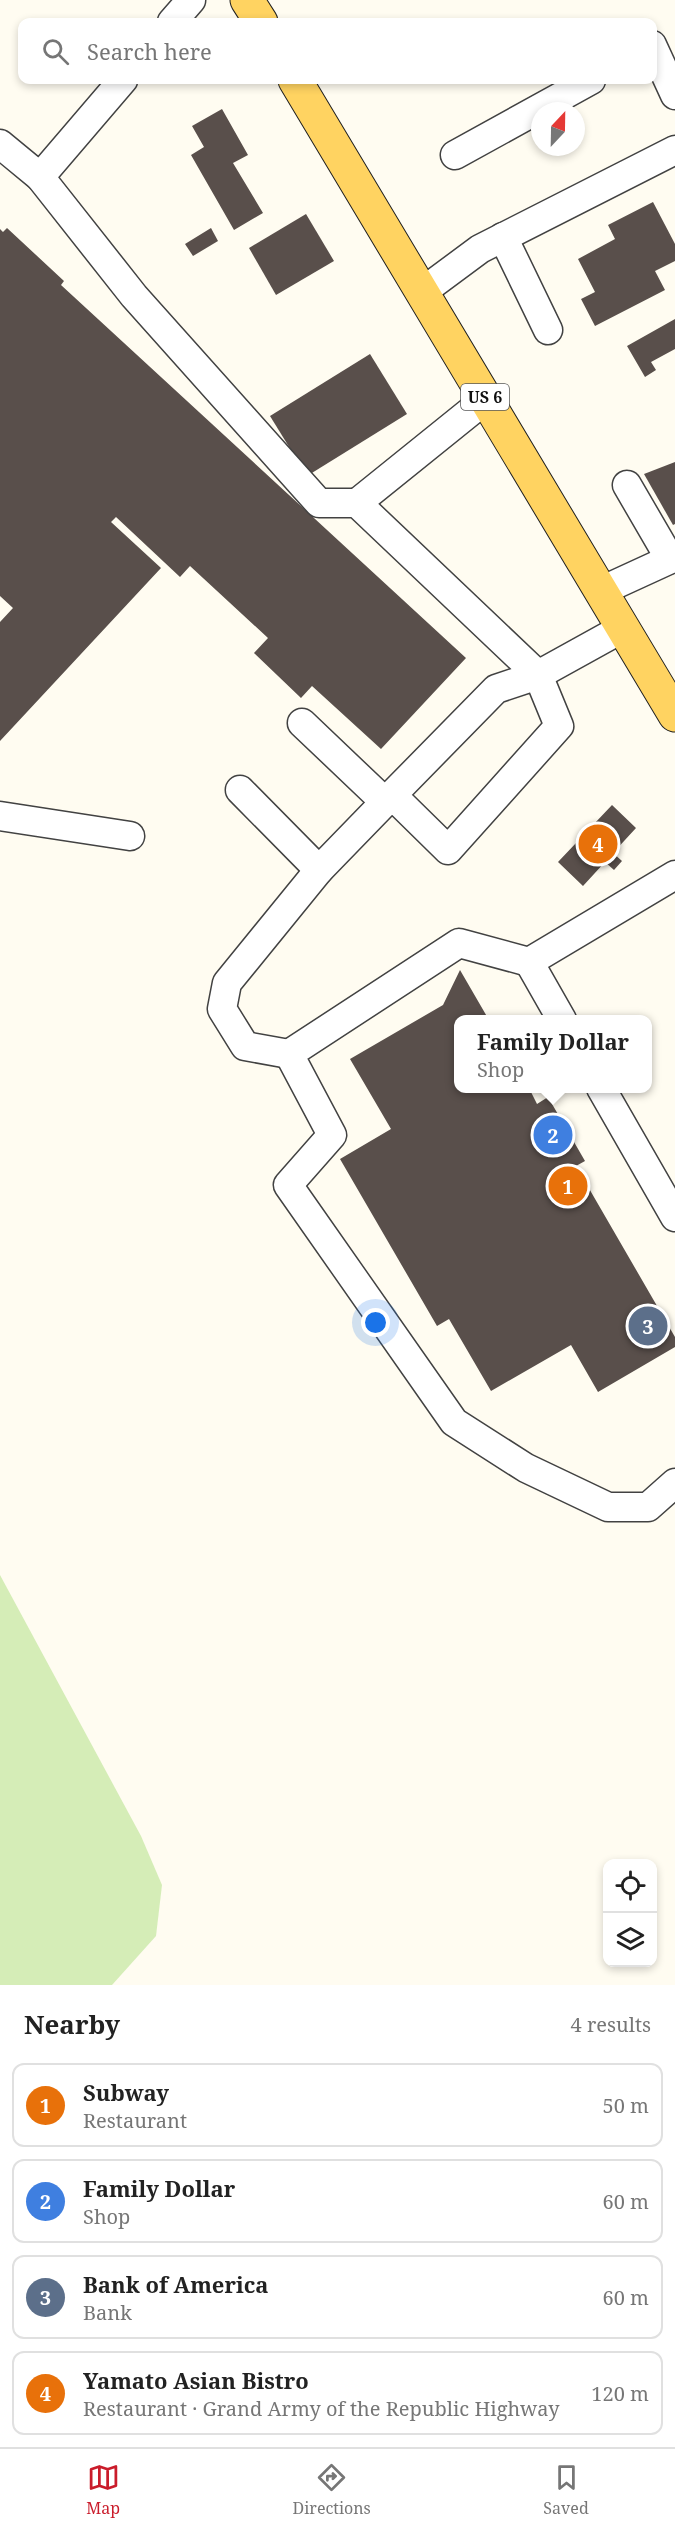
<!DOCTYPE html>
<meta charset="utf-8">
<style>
body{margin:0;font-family:"Noto Serif",serif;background:#f6f6f6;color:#222}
.controls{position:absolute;right:18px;bottom:18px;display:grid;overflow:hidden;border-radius:12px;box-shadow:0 3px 9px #0003}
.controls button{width:54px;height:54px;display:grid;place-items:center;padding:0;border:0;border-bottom:2px solid #e0e0e0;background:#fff;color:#222;font:30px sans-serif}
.compass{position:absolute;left:531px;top:102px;width:54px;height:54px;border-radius:50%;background:#fff;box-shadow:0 3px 9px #0003;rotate:22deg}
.you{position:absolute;left:376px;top:1323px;width:21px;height:21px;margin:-15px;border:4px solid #fff;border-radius:50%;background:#1a73e8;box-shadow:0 0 0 9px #1a73e833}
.badge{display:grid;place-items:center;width:39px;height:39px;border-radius:50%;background:#ca1c2b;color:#fff;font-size:20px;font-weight:700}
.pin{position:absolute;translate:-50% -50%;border:3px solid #fff;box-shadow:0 2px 6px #0006}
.popup{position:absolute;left:454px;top:1015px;width:198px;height:78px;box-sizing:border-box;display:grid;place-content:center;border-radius:12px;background:#fff;filter:drop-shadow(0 2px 4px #0005);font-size:20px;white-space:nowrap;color:#767676}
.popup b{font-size:22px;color:#222}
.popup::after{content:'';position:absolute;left:50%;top:100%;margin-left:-12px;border:12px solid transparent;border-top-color:#fff}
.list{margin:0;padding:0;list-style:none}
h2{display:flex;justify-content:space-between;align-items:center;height:78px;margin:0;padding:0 24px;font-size:26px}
h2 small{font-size:20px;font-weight:400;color:#767676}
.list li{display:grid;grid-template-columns:39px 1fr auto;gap:18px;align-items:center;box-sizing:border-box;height:84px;margin:0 12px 12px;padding:0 12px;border:2px solid #e0e0e0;border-radius:12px}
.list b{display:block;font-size:22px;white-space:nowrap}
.list p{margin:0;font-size:20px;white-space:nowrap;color:#767676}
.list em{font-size:20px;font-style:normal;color:#767676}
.icon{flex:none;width:33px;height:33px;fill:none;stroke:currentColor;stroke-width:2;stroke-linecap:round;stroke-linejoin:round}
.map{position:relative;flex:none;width:675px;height:1985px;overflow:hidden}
.search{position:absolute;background:#fff;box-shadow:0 3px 9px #0003;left:18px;right:18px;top:18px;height:66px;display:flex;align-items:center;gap:15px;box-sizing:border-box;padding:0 21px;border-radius:12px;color:#767676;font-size:22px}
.sheet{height:462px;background:#fff}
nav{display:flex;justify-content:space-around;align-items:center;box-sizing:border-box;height:84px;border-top:2px solid #e0e0e0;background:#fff;font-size:16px;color:#767676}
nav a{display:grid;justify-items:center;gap:3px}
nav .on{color:#ca1c2b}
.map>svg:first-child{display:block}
</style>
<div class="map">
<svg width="675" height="1985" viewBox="0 0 675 1985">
<rect width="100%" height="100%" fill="#fffcf1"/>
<!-- green -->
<path fill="#d5edb7" d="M0 1575 141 1836 162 1885 156 1936 112 1985H0Z"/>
<!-- building -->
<g fill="#594f4b">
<path d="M222 109 248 155 233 163 263 213 234 230 191 155 204 147 192 126Z"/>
<path d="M653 202 675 244V261L655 271 665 290 595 326 581 299 595 292 578 259 615 239 608 225Z"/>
<path d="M306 214 334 261 276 295 249 248Z"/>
<path d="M7 228 64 281 61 285 466 658 381 749 312 686 301 698 254 653 268 638 190 566 180 577 116 517 111 522 161 568 0 741V622L13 608 0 596V229L3 232Z"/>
<path d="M211 228 218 241 193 256 185 244Z"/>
<path d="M675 319V349L651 362 656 370 645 377 627 346Z"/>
<path d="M370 354 407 414 307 476 270 416Z"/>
<path d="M675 462V524L673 525 644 474Z"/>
<path d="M612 805 636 828 613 853 622 861 614 870 605 862 583 886 558 862Z"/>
<path d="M460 970 489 1020H458V1088H529L537 1104 548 1097 585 1161 576 1166 675 1337V1347L598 1392 571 1345 491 1391 449 1319 437 1326 340 1159 391 1129 350 1059 443 1005Z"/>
</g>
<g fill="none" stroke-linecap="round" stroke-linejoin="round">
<!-- minor casing -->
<g stroke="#424242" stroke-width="31">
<g id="minor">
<path d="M172 22 191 0"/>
<path d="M652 45 675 95"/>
<path d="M0 144 40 177 123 80"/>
<path d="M455 155 591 80"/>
<path d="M40 177 134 296 319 503H357L538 675 623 628"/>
<path d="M503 237 548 330"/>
<path d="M422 292 480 249 675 150"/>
<path d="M627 485 670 559"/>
<path d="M357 503 486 399"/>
<path d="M601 591 675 557"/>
<path d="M302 723 385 802"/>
<path d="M240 790 319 870 385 802 392 795 496 689 538 675 559 726 448 850 392 795"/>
<path d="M0 816 130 836"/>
<path d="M675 875 529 962 459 943 289 1054 332 1135 288 1185 454 1422 526 1468 608 1507H648L675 1483"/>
<path d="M529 962 562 1020"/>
<path d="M289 1054 245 1046 222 1009 227 983 319 870"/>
<path d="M601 1088 675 1217"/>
</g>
</g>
<!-- major casing -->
<g stroke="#202020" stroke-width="35">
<g id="major">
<path d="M247 0 261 22"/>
<path d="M295 80 675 715"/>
</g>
</g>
<!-- minor -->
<use href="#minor" stroke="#fff" stroke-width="28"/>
<!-- major -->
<use href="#major" stroke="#ffd361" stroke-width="33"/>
</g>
<g text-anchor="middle" stroke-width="6" stroke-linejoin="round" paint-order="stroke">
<!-- shield labels -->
<rect fill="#fff" stroke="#575757" stroke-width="1.5" x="461" y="384" width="48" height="26" rx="4.5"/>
<g font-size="16" font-weight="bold" fill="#0f0f0f">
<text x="485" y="403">US 6</text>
</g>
</g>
</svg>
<div class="controls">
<button><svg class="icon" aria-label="locate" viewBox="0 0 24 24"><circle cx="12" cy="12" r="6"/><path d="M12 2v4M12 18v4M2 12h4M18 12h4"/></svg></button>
<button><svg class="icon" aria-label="layers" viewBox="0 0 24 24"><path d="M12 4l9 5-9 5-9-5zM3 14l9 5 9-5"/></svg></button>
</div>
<svg class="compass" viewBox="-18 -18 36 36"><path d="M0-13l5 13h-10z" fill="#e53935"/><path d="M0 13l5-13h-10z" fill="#767676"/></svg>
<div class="you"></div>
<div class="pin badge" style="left:568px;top:1186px;background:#e8710a">1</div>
<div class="pin badge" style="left:553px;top:1135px;background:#3f7fe0">2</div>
<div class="popup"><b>Family Dollar</b>Shop</div>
<div class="pin badge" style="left:648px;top:1326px;background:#5c6f8a">3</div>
<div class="pin badge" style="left:598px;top:844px;background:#e8710a">4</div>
<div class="search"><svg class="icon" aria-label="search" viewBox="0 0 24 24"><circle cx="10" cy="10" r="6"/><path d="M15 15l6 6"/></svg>Search here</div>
</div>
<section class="sheet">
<h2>Nearby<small>4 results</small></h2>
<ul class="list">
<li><span class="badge" style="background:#e8710a">1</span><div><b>Subway</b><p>Restaurant</p></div><em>50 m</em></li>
<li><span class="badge" style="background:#3f7fe0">2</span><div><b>Family Dollar</b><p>Shop</p></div><em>60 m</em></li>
<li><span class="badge" style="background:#5c6f8a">3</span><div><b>Bank of America</b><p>Bank</p></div><em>60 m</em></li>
<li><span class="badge" style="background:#e8710a">4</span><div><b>Yamato Asian Bistro</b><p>Restaurant · Grand Army of the Republic Highway</p></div><em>120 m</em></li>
</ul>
</section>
<nav>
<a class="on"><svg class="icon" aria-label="map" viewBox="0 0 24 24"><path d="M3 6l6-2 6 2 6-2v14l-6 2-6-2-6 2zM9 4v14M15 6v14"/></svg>Map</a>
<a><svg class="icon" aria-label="directions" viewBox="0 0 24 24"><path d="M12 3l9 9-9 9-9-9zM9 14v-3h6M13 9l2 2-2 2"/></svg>Directions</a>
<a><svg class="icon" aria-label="saved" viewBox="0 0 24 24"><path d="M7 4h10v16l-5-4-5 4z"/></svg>Saved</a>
</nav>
